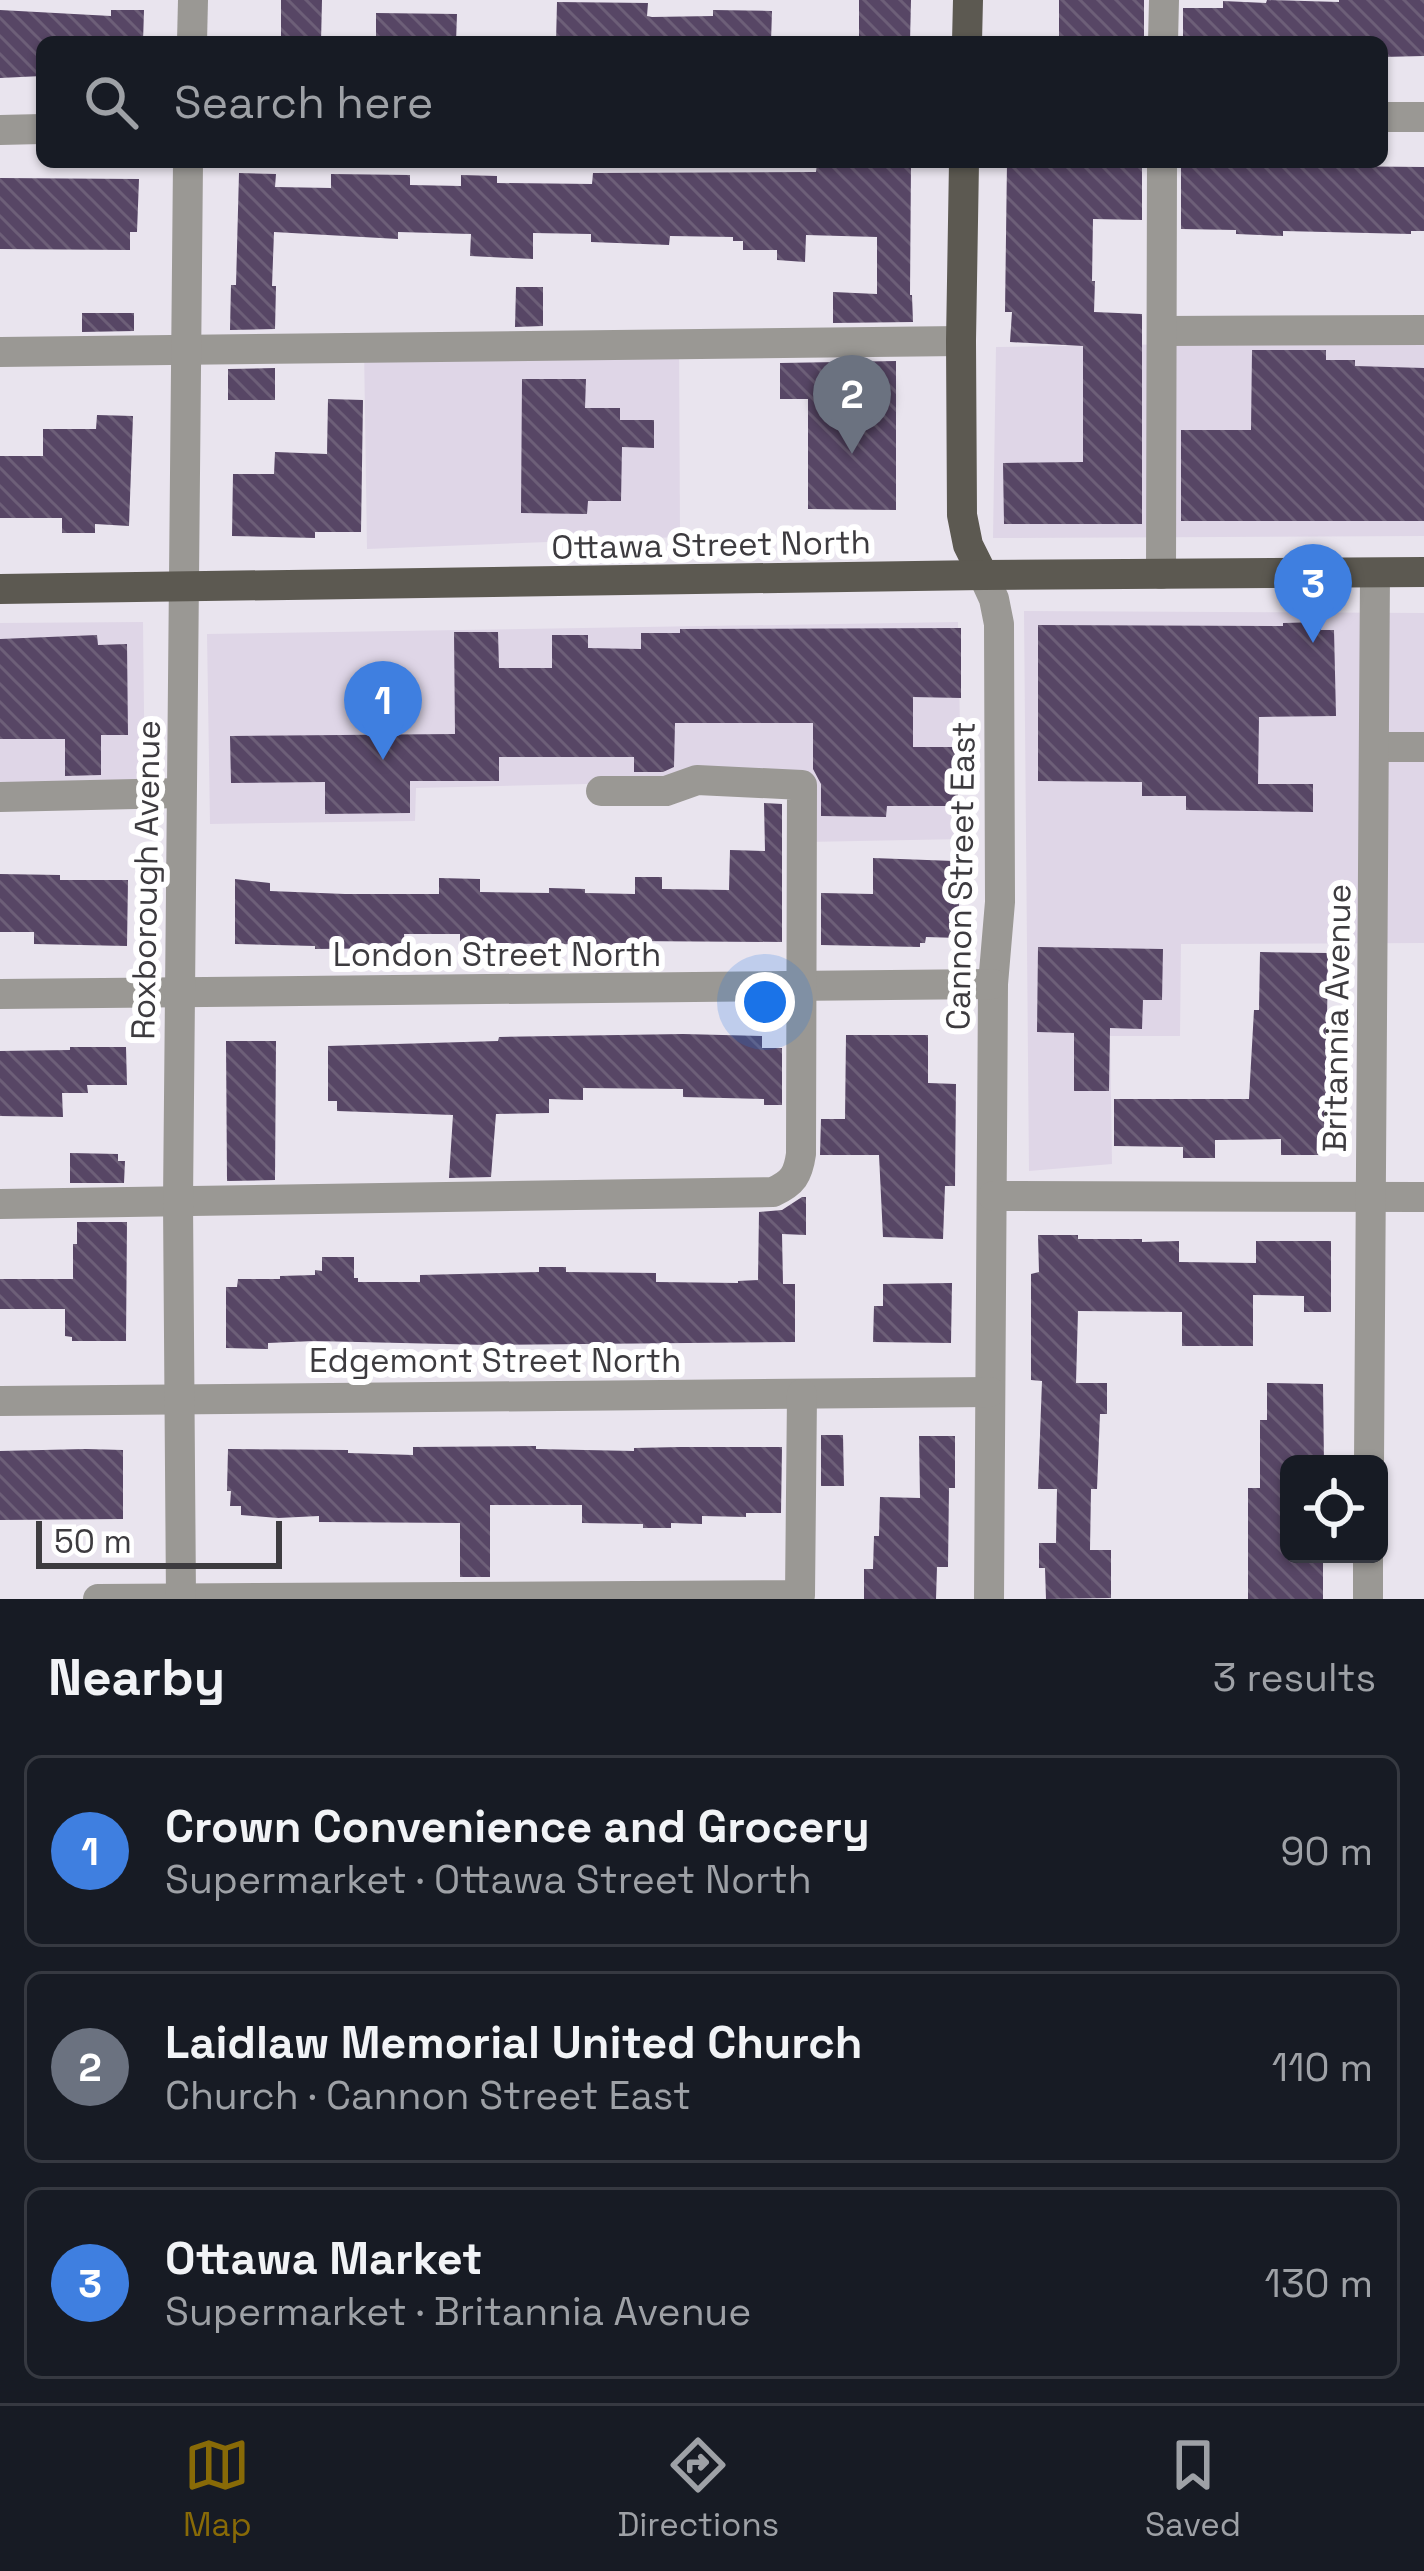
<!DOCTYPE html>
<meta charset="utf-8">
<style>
body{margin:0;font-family:"Space Grotesk",sans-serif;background:#20242c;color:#f1f3f6}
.controls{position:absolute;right:36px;bottom:36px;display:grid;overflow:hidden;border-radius:18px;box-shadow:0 3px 9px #0004}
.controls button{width:108px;height:108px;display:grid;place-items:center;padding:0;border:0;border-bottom:3px solid #363941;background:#171b24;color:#f1f3f6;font:60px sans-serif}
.scale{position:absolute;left:36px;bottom:30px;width:246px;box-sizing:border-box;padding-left:12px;border:6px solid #3d3b3f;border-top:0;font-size:33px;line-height:42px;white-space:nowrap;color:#3d3b3f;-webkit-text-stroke:9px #fff;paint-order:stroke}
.you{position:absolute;left:765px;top:1002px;width:42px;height:42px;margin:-30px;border:9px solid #fff;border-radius:50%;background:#1a73e8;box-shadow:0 0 0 18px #1a73e833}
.badge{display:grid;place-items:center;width:78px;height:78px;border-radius:50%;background:#886a07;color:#fff;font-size:39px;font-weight:700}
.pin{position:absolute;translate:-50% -99px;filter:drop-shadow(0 3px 6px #0008)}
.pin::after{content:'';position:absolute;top:63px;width:42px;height:36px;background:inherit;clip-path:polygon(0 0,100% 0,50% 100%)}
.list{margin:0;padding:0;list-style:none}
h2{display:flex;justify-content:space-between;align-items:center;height:156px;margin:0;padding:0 48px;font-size:51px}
h2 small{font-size:39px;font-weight:400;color:#9ea1a6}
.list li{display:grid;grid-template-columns:78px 1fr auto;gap:36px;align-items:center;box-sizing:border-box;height:192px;margin:0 24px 24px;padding:0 24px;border:3px solid #363941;border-radius:18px}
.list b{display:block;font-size:45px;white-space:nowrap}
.list p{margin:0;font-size:39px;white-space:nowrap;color:#9ea1a6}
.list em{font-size:39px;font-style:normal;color:#9ea1a6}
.icon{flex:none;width:66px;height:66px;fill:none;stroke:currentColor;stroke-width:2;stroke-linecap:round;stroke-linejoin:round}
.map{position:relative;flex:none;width:1424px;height:1599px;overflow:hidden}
.search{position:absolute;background:#171b24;box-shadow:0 3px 9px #0004;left:36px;right:36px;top:36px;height:132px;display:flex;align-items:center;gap:30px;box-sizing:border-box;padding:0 42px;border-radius:18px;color:#9ea1a6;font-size:45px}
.sheet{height:804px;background:#171b24}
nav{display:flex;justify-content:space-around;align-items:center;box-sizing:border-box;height:168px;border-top:3px solid #363941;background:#171b24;font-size:33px;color:#9ea1a6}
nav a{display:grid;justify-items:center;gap:6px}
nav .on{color:#886a07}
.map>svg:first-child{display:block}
</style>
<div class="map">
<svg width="1424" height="1599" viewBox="0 0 1424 1599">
<defs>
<pattern id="building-back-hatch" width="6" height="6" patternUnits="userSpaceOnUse" patternTransform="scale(3)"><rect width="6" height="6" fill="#574665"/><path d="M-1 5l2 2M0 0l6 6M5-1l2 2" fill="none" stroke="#6d5f78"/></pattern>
</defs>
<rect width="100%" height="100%" fill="#e9e4ee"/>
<!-- built -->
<g fill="#dfd6e7">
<path d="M1424 340V536L993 538 996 347Z"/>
<path d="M679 343 680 537 367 549 364 347Z"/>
<path d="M1024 611 1424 613V943L1181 944 1180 1036H1110L1112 1164 1029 1171Z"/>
<path d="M143 622 145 799 0 800V623Z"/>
<path d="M958 622 962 839 806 842 803 779 416 788 415 821 210 824 207 634Z"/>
</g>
<!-- building -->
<g fill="url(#building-back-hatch)">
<path d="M281 0H322L321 42H281Z"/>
<path d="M859 0H911L910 42H859Z"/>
<rect x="1059" y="0" width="85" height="42"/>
<path d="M1267 0 1339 2V0H1424V56L1382 57V42H1183V8H1223V1L1266 3Z"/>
<path d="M557 2 648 3 647 16 652 17 713 16V10L772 11 771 42H556Z"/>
<path d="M0 10 111 16V10H144L143 42H42V76L0 78Z"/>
<path d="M376 13 457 14 456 42H376Z"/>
<path d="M878 162 911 163 910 295H912L913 322 833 323V292L877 294V237L806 235 805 262 777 260V250H743V241H733V237L670 236 669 245 591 242V234L533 233V259L470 256 471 234 398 232V239L274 232 272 286H276L275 329 230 330 231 285H236L239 173 276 174 275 187 331 188V174L410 175V185L461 186V175L497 176V183L592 184 593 173 816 172 817 163Z"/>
<path d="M1007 162 1105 164V162H1142V220L1093 219 1092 281H1095L1094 312 1142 314V524H1004L1003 463 1083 462V346L1010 342 1012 312H1005Z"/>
<path d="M1207 165 1424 167V231H1411V234L1283 231V236L1236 234V230L1181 229V167H1207Z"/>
<path d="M0 178 139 179 137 232H130V250L0 249Z"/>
<path d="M516 287H543V326L515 327Z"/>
<path d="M82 313H134V331L82 332Z"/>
<path d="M1252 350H1326V360H1355V366L1424 368V521H1181V430H1251Z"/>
<path d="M896 361V510L808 509V399H780V363Z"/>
<path d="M275 368V400H228V369Z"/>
<path d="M522 379H586L585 408H620V420H654V448L622 447 621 501H588L587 514 521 513Z"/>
<path d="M328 399 363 400 361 532H315V538L232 536 233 474H274L275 452 327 454Z"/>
<path d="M97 415 133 416 129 526 95 524V533H62V518H0V456H43V429H96Z"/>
<path d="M1321 622V630H1334L1336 716 1259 717 1258 784H1313V812L1186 810V796H1142V782L1038 781V625L1283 626V623Z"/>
<path d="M961 628V698L913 697V747H958V806H887L886 817 821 816V784L813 769V723H675L674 767 663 772H634V757H499V781H410V813L325 814V782L231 783 230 736 455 734 454 632H498L499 668H552V635H588V648L641 649V633H680V629Z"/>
<path d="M97 635 98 645 127 644 128 735H101V775L65 776V739H0V639Z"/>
<path d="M764 803 782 804V942L629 941V945L460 943V934H404L405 948 315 949V946L235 944V879L270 883V891L345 894H439V878L480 879V892L549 893V888L585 889V893L635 894V877H662V889L729 890 730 850 765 851Z"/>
<path d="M873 858 954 861 955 903H959V938L926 937 925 943H920V947L821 945V893L873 894Z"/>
<path d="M0 874 60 875V880H128L127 946 34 944V932H0Z"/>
<path d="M1038 947 1163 949 1162 1000H1143L1142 1029 1110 1028 1109 1091H1074V1033L1037 1032Z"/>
<path d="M1260 952 1328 953 1325 1155H1281V1139L1215 1140V1158H1183V1147L1114 1146V1099H1249L1254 1010H1259Z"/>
<path d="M683 1034 762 1036V1048H782V1105H764V1099L683 1097V1089L583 1088V1100L549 1099V1113L496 1114 491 1177 449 1178 453 1115 337 1111V1101H328V1046L498 1041 499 1037Z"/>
<path d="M846 1035H928V1083L956 1084 955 1186H945L943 1239 883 1237 879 1155H820L821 1119H845Z"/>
<path d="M226 1041H276L275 1180 227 1181Z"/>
<path d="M70 1047H126L127 1085H87L88 1093H62L63 1117 0 1116V1051L70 1050Z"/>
<path d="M70 1153 118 1154V1161H125L124 1183H70Z"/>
<path d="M802 1197H806V1235L782 1234 783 1284H795V1342L489 1345 314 1341 268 1343V1349L226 1348V1287H237L238 1279H280V1276L315 1275V1270L322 1271V1257H354V1278H358V1282H420V1275L539 1272V1267H566V1272L656 1273V1282L738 1283V1281L758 1280 759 1212 782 1210Z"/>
<path d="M77 1222H127L126 1341H72V1337L65 1336V1309H0V1279H73V1244H77Z"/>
<path d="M1038 1235H1078V1239H1142V1242L1179 1241V1262L1256 1263V1241H1331V1312H1304V1296L1253 1295V1346H1182V1312L1078 1311 1076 1383H1107V1414H1100L1097 1489H1091L1090 1550H1111V1598L1046 1599 1045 1568H1039V1543H1056L1057 1489H1038L1042 1381 1031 1380V1274L1039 1272Z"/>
<path d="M952 1283 951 1343 873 1342 874 1306H883V1284Z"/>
<path d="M1267 1383 1323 1384 1324 1464H1289V1554H1323V1599H1248V1488H1260V1420H1267Z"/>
<path d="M821 1435H843L844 1486H821Z"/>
<path d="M919 1436H955V1488H949L948 1567H937L936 1599H864V1569H873L874 1536H879L880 1497 920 1498Z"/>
<path d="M536 1446V1449L634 1451V1448L680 1447H782L781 1513H746V1517L702 1516V1524L671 1523V1528H643V1524L582 1523V1505H490V1577H460V1523L319 1522V1516L278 1518 241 1515V1506H230L231 1491H227L228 1449 348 1450V1453L413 1455V1447Z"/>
<path d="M85 1449 123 1450V1519L0 1520V1451Z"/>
</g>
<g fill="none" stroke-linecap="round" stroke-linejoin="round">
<!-- minor -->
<g stroke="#9a9894" stroke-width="30">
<path d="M192 42 193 0"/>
<path d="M1163 42 1164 0"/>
<path d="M1382 117H1424"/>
<path d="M0 130 42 129"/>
<path d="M1162 331 1424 330"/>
<path d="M0 352 961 341"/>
<path d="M1161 574 1162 162"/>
<path d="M983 575 994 599 999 624 1000 902 993 984 989 1599"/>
<path d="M1375 747H1424"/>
<path d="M0 797 181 793"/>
<path d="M0 994 993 984"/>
<path d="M993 1196 1424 1197"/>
<path d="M0 1204 773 1192C793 1183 798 1175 801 1154L802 785 697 780 666 791H601"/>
<path d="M0 1401 990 1392"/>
<path d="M1369 1464 1375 573"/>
<path d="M98 1599 800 1595 802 1394"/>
<path d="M181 1599 178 1202 188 162"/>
<path d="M1368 1599V1554"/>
</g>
<!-- major -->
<g stroke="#5c5951" stroke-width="30">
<path d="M967 42 968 0"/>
<path d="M964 162 961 341 962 515 968 545 983 575"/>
<path d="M0 589 983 575 1424 572"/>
</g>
</g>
<g text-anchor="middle" stroke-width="12" stroke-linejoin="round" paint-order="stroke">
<!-- street labels -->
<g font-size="33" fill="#3d3b3f" stroke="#fff">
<text transform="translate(711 544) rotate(-1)" y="12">Ottawa Street North</text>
<text transform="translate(960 876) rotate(-89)" y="12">Cannon Street East</text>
<text transform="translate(145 880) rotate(-89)" y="12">Roxborough Avenue</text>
<text x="497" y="966">London Street North</text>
<text transform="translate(1336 1018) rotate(-89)" y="12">Britannia Avenue</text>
<text x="495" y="1372">Edgemont Street North</text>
</g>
</g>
</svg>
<div class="controls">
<button><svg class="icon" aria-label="locate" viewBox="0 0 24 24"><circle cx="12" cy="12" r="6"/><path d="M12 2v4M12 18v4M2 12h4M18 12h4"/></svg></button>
</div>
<div class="scale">50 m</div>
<div class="you"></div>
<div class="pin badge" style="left:383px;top:760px;background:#3f7fe0">1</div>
<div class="pin badge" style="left:852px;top:454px;background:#6b7280">2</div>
<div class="pin badge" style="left:1313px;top:643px;background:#3f7fe0">3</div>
<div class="search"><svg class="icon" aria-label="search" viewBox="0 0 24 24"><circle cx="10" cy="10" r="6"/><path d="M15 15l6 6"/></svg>Search here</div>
</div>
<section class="sheet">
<h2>Nearby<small>3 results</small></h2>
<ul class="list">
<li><span class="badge" style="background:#3f7fe0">1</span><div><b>Crown Convenience and Grocery</b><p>Supermarket · Ottawa Street North</p></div><em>90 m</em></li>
<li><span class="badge" style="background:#6b7280">2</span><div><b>Laidlaw Memorial United Church</b><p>Church · Cannon Street East</p></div><em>110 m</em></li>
<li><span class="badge" style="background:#3f7fe0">3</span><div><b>Ottawa Market</b><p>Supermarket · Britannia Avenue</p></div><em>130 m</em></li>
</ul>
</section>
<nav>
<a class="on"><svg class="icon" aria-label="map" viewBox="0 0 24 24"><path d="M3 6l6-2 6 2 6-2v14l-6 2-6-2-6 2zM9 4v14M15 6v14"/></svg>Map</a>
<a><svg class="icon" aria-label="directions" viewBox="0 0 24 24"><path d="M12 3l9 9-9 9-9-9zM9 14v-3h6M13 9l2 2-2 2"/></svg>Directions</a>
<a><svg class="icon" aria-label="saved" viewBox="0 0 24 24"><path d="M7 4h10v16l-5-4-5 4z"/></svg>Saved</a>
</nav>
